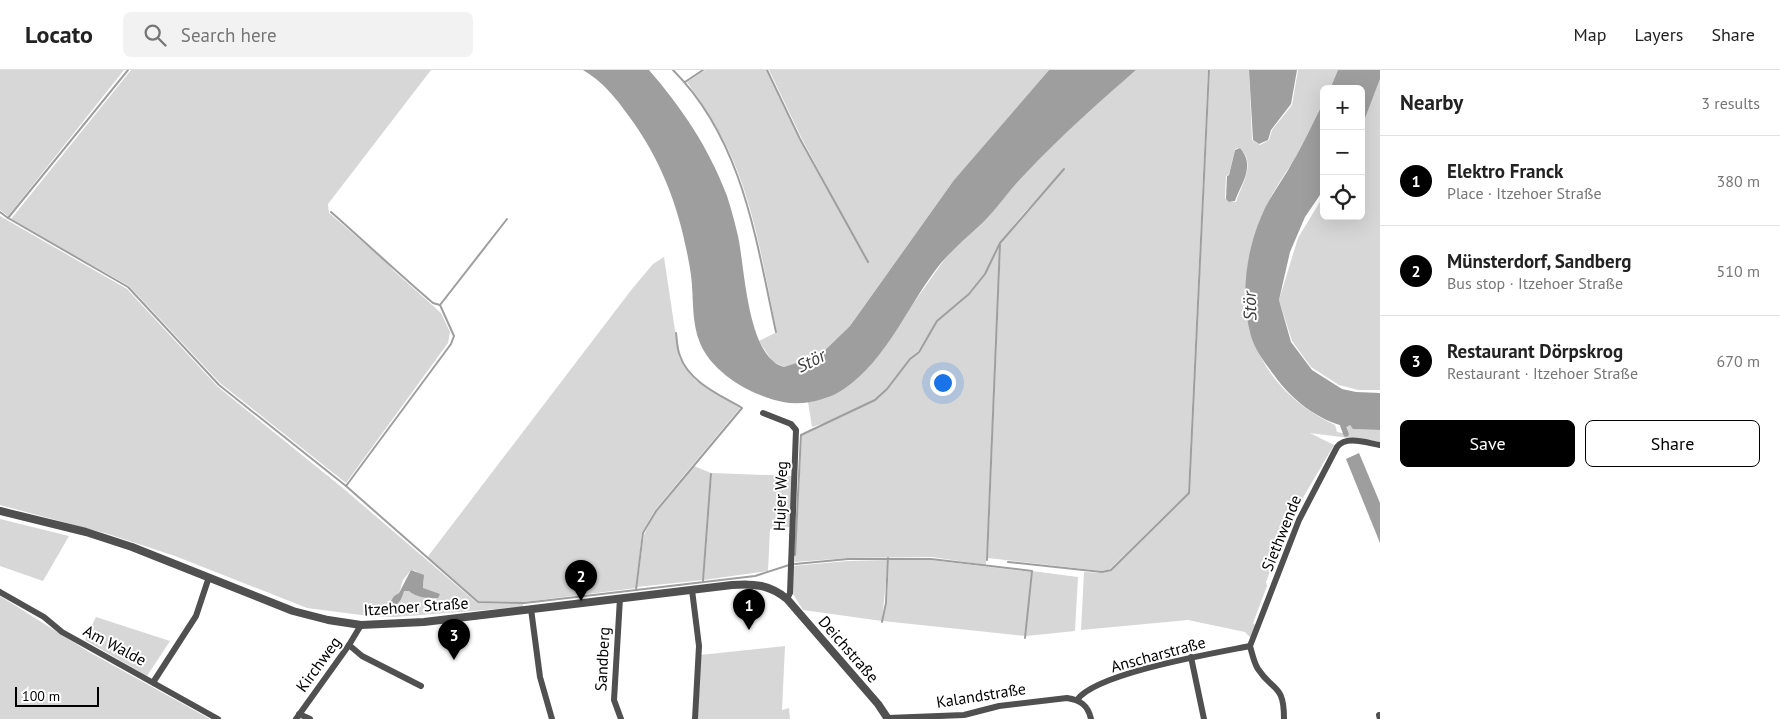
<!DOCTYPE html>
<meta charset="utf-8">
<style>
body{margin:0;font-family:"PT Sans",sans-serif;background:#f2f2f2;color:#222}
.controls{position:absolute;right:15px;top:15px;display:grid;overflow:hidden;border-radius:8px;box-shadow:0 5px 20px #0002}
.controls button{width:45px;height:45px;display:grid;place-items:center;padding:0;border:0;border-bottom:1px solid #e0e0e0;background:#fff;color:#222;font:25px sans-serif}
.scale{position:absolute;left:15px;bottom:12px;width:84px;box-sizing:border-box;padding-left:5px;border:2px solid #000;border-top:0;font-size:14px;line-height:18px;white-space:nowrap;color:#000;-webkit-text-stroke:4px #fff;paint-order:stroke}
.you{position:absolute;left:942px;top:312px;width:18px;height:18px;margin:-12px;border:4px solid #fff;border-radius:50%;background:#1a73e8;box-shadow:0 0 0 8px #1a73e833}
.badge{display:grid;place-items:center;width:32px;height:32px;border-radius:50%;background:#000;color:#fff;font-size:16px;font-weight:700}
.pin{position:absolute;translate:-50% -41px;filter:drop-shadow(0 1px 2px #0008)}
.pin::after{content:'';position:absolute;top:26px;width:18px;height:15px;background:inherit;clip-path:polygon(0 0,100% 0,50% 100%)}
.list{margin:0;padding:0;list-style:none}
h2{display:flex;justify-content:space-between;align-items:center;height:65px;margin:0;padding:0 20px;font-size:21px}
h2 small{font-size:16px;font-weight:400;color:#767676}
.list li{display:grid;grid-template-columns:32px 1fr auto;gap:15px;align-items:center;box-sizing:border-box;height:90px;padding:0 20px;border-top:1px solid #e0e0e0}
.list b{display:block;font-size:19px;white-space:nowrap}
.list p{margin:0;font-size:16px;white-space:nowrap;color:#767676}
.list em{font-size:16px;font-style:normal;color:#767676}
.actions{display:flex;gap:10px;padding:15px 20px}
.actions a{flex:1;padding:11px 0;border:1px solid #000;border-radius:8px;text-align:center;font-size:18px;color:#000}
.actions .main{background:#000;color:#fff}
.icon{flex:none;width:28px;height:28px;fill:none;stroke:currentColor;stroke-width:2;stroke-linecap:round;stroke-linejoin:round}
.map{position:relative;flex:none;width:1380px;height:649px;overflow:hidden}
header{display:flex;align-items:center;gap:30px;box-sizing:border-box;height:70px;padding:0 25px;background:#fff;border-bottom:1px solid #e0e0e0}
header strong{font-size:24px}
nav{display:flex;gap:28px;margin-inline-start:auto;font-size:18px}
.search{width:350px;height:45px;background:#f2f2f2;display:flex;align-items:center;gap:12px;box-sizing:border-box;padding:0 18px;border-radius:8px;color:#767676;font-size:19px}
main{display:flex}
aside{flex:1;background:#fff}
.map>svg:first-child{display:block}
</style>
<header>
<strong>Locato</strong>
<div class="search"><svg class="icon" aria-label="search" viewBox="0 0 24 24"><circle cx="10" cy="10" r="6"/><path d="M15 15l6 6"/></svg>Search here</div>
<nav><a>Map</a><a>Layers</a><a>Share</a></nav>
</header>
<main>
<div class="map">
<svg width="1380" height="649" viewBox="0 0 1380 649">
<rect width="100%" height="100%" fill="#fff"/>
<!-- green -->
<g fill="#d7d7d7" fill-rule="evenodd">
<path d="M0 0H124L8 146 0 140Z"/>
<path d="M131 0H431L328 134 329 143 385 191 394 201 441 243 450 262 448 273 346 413 220 313 129 216 11 149Z"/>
<path d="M705 0H766L799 69 868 193 802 69 769 0H1049L954 110 850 256 820 285 784 297 772 291 759 271 777 262C764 201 755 135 727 77 716 54 702 33 687 12Z"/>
<path d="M1136 0H1208L1188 423 1110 499 1102 501 988 488 1001 173 1023 145 1068 96 1023 144 1000 173 985 204 968 224 937 251 918 281 910 288 887 319 875 330 837 349 812 357 808 332 826 328 844 319 869 296 949 183 977 158 1023 105 1075 53Z"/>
<path d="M1210 0H1249L1252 70 1260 75 1269 70 1272 60 1292 35 1298 0H1338L1330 19H1324C1324 56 1281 103 1266 137 1226 223 1244 313 1335 355L1337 362 1348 364 1347 357 1350 355 1354 359 1380 360V372L1310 363 1334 375 1288 453 1266 512 1267 516 1253 553 1256 556 1251 568 1245 562 1188 550 1081 560 1084 502 1102 503 1111 500 1189 424ZM1240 78C1257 94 1241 115 1236 132H1229L1225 128 1226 106 1229 104 1235 79Z"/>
<path d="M1380 9V320H1358L1339 315 1311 297 1292 271 1279 230 1298 168 1324 125V146H1361V59Z"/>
<path d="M0 146 127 219 218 317 344 419 477 533 523 534V537L395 547 369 546 307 538 175 486 108 464 0 435ZM411 500 416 501 424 510 423 518 404 521 401 526 388 534 394 526 399 523 403 510Z"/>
<path d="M1000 175 986 495 932 487 848 488 795 492 802 365 875 330 887 320 910 289 919 282 937 252 969 225 985 205Z"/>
<path d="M664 187 679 287 694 309 740 338 655 440 642 463 636 518 524 532 478 531 428 488 429 485 632 219 653 194Z"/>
<path d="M694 396 711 403 703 510 637 517 644 465 656 441Z"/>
<path d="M712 403 793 406 790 457 770 459 768 501 704 510Z"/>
<path d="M0 449 69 466 43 511 0 496Z"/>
<path d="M888 490 882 551 803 540 791 521 792 496 848 491Z"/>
<path d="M889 490H931L1031 502 1025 566 883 551 887 533Z"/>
<path d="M1032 501 1078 507 1075 561 1026 566Z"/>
<path d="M0 526 89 582 210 649H0Z"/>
<path d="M96 547 170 571 147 606 85 570Z"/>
<path d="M785 576 782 640 789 638 790 649H698L700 585Z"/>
</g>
<!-- water -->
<g fill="#9e9e9e">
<path d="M583 0H649C682 38 709 78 727 126 731 138 735 153 738 166 745 198 747 287 784 297L820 285 850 256 954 110 1049 0H1136C1098 33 1061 66 1026 103 1009 120 995 142 977 158 965 169 952 180 941 193 909 232 888 289 844 319 828 330 803 336 783 332 752 326 712 303 700 273 691 251 694 228 691 205 682 146 664 93 628 45 616 28 602 11 583 0Z"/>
<path d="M1249 0H1297L1291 34 1271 60 1268 70 1259 74 1253 70Z"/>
<path d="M1338 0H1380V9L1361 59V19H1330Z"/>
<path d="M1324 32V119L1305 147 1290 182 1279 230 1291 272 1312 300 1342 319 1356 322 1380 323V360L1353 359 1350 355 1347 357C1317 350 1292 330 1274 305 1265 293 1255 280 1251 266 1239 223 1247 175 1266 136 1274 121 1284 108 1292 93 1304 74 1313 52 1324 32Z"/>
<path d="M1240 78C1256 96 1241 114 1235 131L1229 132 1226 129 1227 106 1229 105 1235 80Z"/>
<path d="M1359 383 1380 433V473L1346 389Z"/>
<path d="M411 500 424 505 423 518 440 524 438 528C428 528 417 528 409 521H404C402 528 399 536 390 537L388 535 394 526 399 523Z"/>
</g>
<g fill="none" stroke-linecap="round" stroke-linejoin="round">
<!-- stream -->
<g stroke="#9e9e9e" stroke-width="2">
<path d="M673 0C743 70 756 170 776 262"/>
<path d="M767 0 800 69 868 192"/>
<path d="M685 12 703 0"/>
<path d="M0 142 8 148 128 0"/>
<path d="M331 142C365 172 398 203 433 233L440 235 454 266 451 274 346 416"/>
<path d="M8 148 128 217 219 315 346 416 478 532 524 533 585 526 755 506 789 495"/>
<path d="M440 235 507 149"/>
<path d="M795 485 801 365 875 330 887 319 910 289 919 282 937 251 969 224 985 204 1000 173 1064 99"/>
<path d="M987 490 1000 175"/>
<path d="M1008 492 1102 502 1111 500 1189 423 1209 0"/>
<path d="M795 494 848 489H931L1032 501 1025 568"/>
<path d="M703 511 711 404"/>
<path d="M636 520 643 463 656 441 742 338C720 325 689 312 680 286 677 279 677 270 676 263"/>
<path d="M882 552 886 533 888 488"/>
</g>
<!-- canal -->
<path stroke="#9e9e9e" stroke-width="5.5" d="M1341 350 1346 364"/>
<!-- minor -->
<g stroke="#505050" stroke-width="6">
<path d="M763 343 791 354 796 360 790 523 787 529"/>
<path d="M692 520 699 576 695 649"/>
<path d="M0 522 44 547 62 562 218 649"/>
<path d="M620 528 614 630 621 649"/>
<path d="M531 539 540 607 552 649"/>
<path d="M349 575 362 586 421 616"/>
<path d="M1250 576 1299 450 1337 377C1346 365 1367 373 1380 375"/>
<path d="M1250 576C1252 583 1254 593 1258 599 1273 622 1284 613 1284 649"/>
<path d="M1191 587 1204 649"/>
<path d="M154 611 196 546 209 507"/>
<path d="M1077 630C1096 603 1215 583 1250 576"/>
<path d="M299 644 310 649"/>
<path d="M1379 645 1380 649"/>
<path d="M888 648 964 645 999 636 1067 628C1080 630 1088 635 1091 649"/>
<path d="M296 649 349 575 361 555"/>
</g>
<!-- tertiary -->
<path stroke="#505050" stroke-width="8" d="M0 441 86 462 132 477 293 541 328 550 361 555 424 552 732 515C754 513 770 515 787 529L878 634 888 649"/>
</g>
<g text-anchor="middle" stroke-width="4" stroke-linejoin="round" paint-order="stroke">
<!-- street labels -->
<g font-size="16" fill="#000" stroke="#fff">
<text transform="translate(780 426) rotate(-88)" y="6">Hujer Weg</text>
<text transform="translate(1281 463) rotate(-68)" y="6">Siethwende</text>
<text transform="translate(416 536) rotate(-4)" y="6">Itzehoer Straße</text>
<text transform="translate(115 575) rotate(28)" y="6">Am Walde</text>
<text transform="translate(849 579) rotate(49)" y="6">Deichstraße</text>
<text transform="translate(1158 584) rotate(-15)" y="6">Anscharstraße</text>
<text transform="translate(602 589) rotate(-87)" y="6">Sandberg</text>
<text transform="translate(318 594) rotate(-54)" y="6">Kirchweg</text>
<text transform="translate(981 625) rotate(-9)" y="6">Kalandstraße</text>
</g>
<!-- water labels -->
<g font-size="18" font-style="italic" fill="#3f3f3f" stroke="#fff">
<text transform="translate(1250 236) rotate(-92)" y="6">Stör</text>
<text transform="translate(811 291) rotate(-27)" y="6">Stör</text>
</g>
</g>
</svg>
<div class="controls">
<button>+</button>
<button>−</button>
<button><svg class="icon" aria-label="locate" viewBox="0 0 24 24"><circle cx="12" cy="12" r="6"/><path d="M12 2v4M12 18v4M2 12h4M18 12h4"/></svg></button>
</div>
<div class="scale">100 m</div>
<div class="you"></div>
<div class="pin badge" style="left:749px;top:560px">1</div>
<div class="pin badge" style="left:581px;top:531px">2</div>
<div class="pin badge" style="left:454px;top:590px">3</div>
</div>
<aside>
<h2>Nearby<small>3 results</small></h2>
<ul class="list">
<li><span class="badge">1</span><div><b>Elektro Franck</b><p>Place · Itzehoer Straße</p></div><em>380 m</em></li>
<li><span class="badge">2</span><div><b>Münsterdorf, Sandberg</b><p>Bus stop · Itzehoer Straße</p></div><em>510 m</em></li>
<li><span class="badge">3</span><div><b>Restaurant Dörpskrog</b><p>Restaurant · Itzehoer Straße</p></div><em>670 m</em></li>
</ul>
<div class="actions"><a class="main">Save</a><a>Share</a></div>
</aside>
</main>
